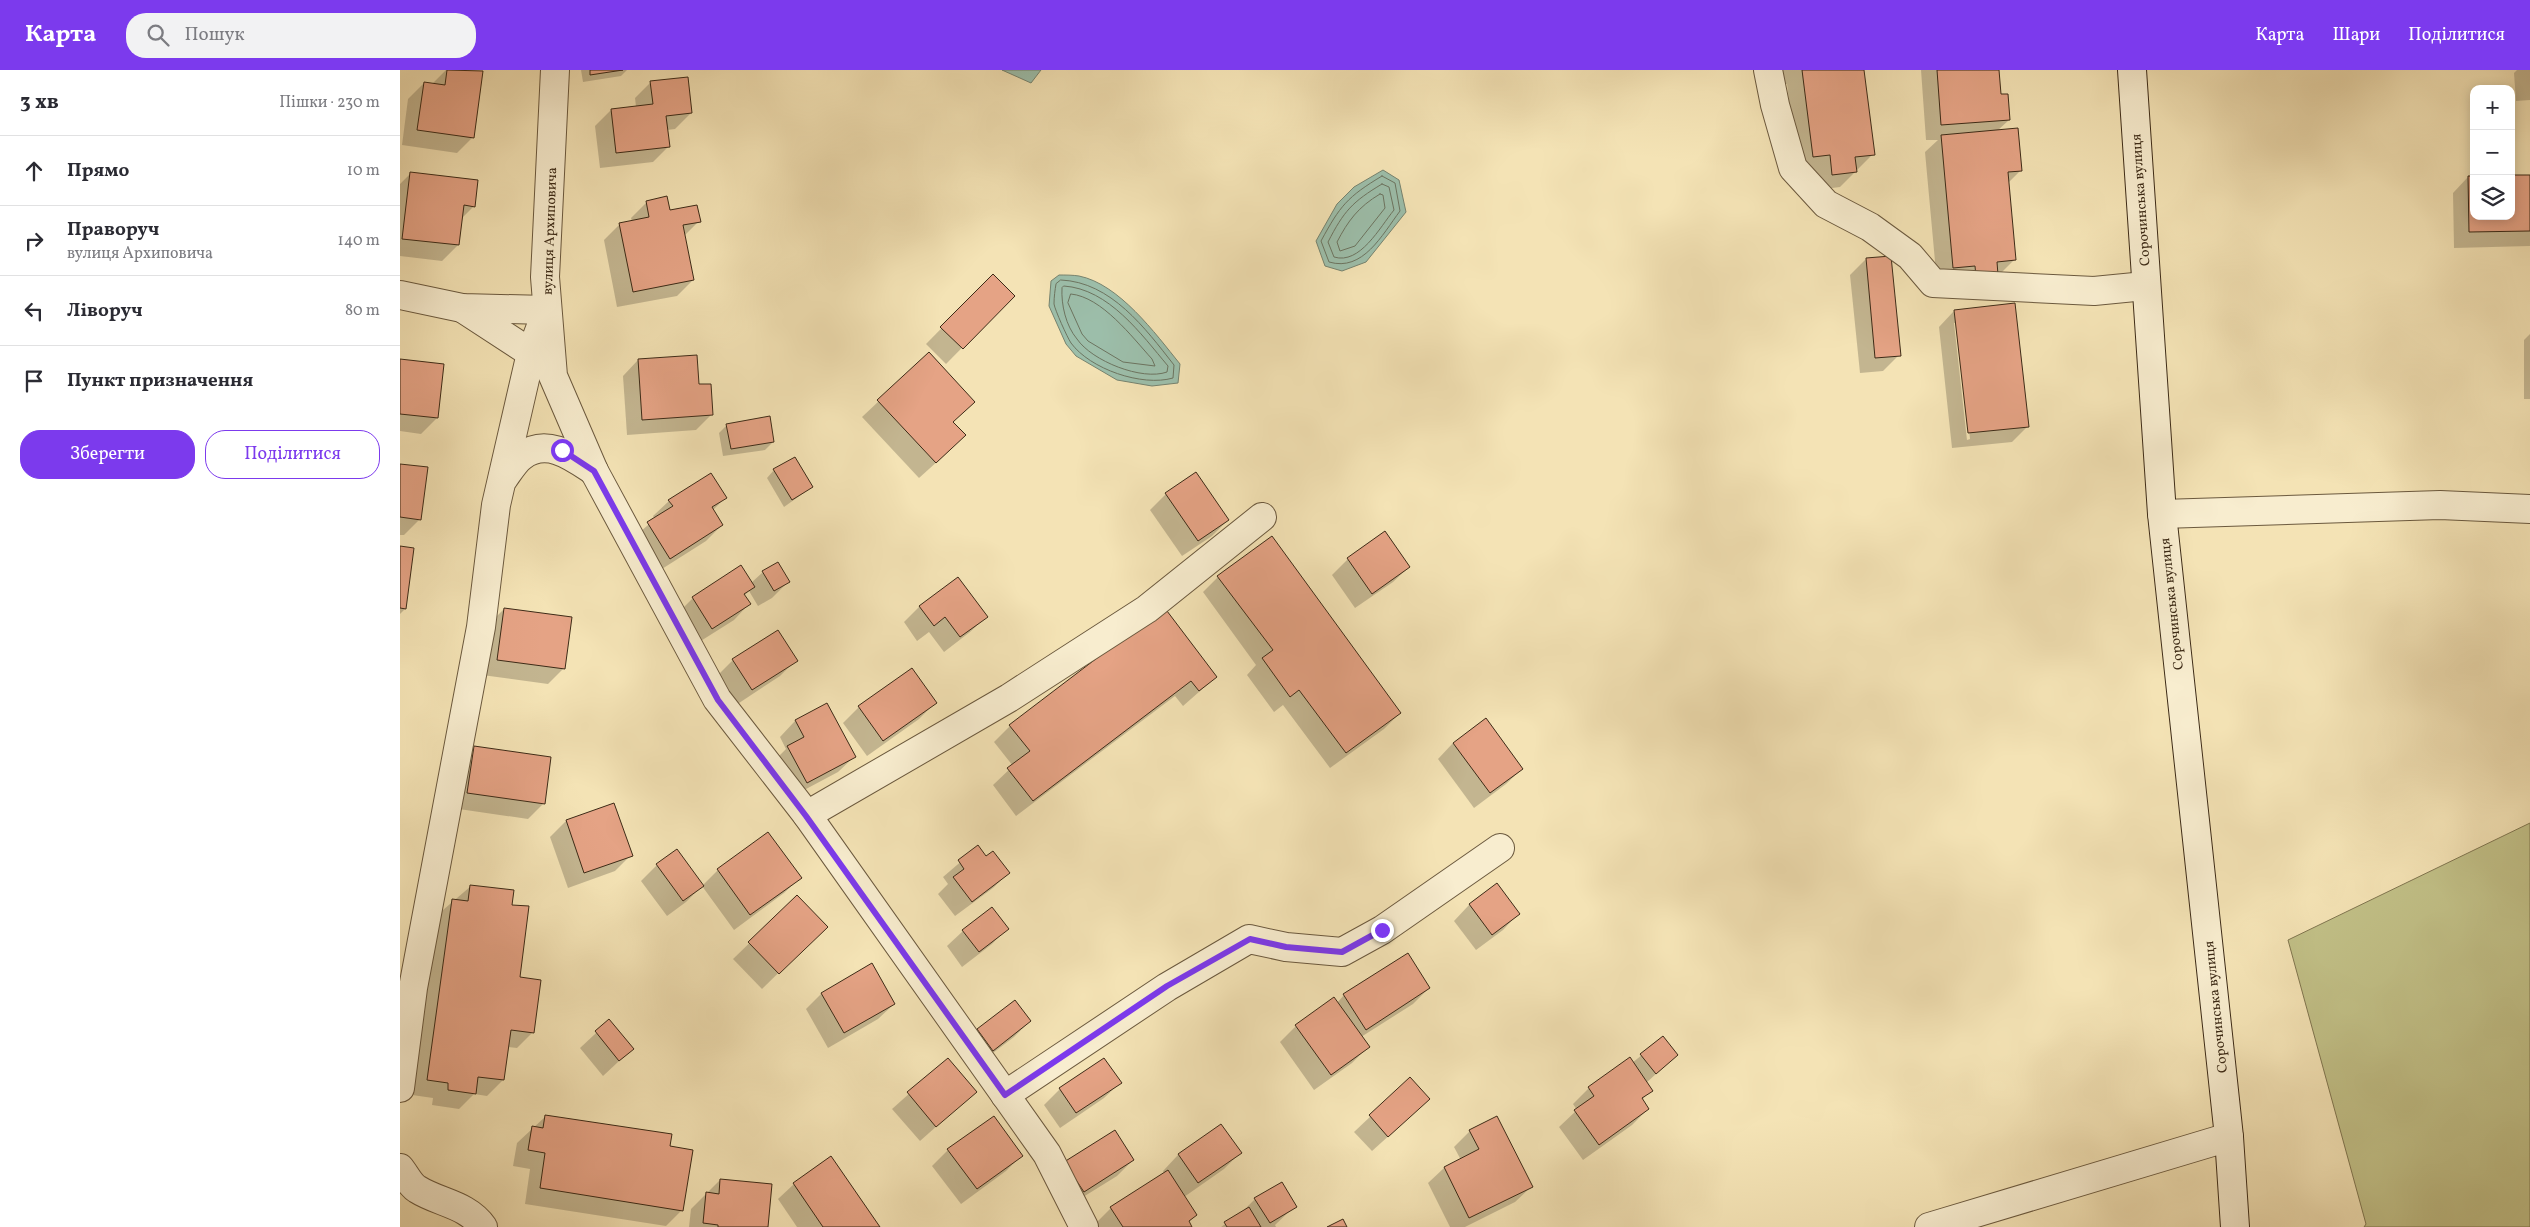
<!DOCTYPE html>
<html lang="uk">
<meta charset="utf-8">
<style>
body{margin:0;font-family:Vollkorn,serif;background:#f2f2f3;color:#2b2b33}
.controls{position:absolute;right:15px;top:15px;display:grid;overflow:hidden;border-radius:10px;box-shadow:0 2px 12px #0003}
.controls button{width:45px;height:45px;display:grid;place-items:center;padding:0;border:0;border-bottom:1px solid #e1e1e2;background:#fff;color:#2b2b33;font:25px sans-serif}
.stop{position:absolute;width:15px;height:15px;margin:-11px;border:4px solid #7c3aed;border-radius:50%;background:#fff}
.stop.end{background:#7c3aed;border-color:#fff;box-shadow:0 1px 5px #0008}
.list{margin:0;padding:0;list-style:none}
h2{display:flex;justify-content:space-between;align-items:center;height:65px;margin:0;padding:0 20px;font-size:21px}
h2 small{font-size:16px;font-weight:400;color:#7c7c81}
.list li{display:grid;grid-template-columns:32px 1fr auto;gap:15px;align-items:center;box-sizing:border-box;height:70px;padding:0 20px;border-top:1px solid #e1e1e2}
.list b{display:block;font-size:19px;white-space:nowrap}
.list p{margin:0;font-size:16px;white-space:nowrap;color:#7c7c81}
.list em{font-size:16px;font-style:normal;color:#7c7c81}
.actions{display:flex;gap:10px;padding:15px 20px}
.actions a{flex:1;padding:11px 0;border:1px solid #7c3aed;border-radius:20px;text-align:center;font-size:18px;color:#7c3aed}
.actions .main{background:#7c3aed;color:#fff}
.icon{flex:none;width:28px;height:28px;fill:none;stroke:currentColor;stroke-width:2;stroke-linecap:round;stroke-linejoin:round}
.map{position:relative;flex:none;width:2130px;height:1157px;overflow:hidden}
header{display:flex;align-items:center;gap:30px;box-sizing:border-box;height:70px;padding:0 25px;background:#7c3aed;color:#fff}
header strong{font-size:24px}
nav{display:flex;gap:28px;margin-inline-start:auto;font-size:18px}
.search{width:350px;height:45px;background:#f2f2f3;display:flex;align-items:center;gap:12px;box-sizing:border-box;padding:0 18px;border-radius:20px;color:#7c7c81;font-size:19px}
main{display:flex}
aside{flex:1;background:#fff}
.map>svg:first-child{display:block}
</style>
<header>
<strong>Карта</strong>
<div class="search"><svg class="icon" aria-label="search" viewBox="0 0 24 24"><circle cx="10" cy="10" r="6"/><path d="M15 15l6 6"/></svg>Пошук</div>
<nav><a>Карта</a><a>Шари</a><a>Поділитися</a></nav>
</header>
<main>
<aside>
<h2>3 хв<small>Пішки · 230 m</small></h2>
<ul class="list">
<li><svg class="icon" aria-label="ahead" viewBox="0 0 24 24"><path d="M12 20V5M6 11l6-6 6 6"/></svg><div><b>Прямо</b></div><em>10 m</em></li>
<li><svg class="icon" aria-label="right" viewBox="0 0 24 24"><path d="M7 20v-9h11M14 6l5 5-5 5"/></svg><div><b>Праворуч</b><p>вулиця Архиповича</p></div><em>140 m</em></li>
<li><svg class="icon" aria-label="left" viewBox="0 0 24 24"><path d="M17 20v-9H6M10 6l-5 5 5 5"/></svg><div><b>Ліворуч</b></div><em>80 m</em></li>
<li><svg class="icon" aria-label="arrive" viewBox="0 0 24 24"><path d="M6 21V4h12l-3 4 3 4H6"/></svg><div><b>Пункт призначення</b></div></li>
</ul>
<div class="actions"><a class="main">Зберегти</a><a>Поділитися</a></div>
</aside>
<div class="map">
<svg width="2130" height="1157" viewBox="0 0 2130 1157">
<rect width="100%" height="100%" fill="#f4e3b5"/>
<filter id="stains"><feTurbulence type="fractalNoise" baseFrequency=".004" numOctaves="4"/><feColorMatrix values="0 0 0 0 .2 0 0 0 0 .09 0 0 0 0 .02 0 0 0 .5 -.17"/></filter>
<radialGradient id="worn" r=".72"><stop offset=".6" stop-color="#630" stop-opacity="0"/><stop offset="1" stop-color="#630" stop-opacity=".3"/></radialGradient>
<!-- green -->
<path fill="#c2c188" stroke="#807650" d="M2130 753V1157H1964L1966 1154 1888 870Z"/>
<!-- water -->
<g fill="#9cbeaa" stroke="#76836f">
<path d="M602 0H641L631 13Z"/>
<path d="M983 100 999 110 1006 142 966 192 942 201 925 196 916 171 937 134 954 117Z"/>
<path d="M659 205C665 205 673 205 679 206 719 214 755 263 780 294L778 313 752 316 717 310 676 286 666 274 649 236 651 211Z"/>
</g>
<!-- shadow -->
<g fill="#0003" fill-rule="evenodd">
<path d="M46 0 82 2 73 67 57 83 2 75 8 29 24 13 32 14Z"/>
<path d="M181 0H227L221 6 183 12Z"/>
<path d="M1371 0H1463L1473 84 1440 117 1417 120 1415 100 1397 102 1387 14 1373 16Z"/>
<path d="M1521 0H1598L1600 25 1609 50 1597 61 1620 101 1608 113 1615 189 1599 205 1537 213 1525 82 1538 70H1526Z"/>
<path d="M2117 0H2130V30L2116 31 2114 3Z"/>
<path d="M251 12 291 43 275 59 267 60 269 76 253 92 200 98 195 56 211 40 236 37 235 28Z"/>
<path d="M10 104 74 136 61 149 58 175 42 191 0 186V114Z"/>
<path d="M2130 106V176L2054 178 2053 123 2068 107 2074 146H2111Z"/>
<path d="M247 132 299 151 284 166 293 210 277 226 217 237 204 170 220 154 232 152 231 148Z"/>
<path d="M1466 189 1499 285 1483 301 1460 303 1450 205Z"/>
<path d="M593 206 613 226 546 294 526 274Z"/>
<path d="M1554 241 1628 356 1612 372 1552 378 1539 257ZM1554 253H1557L1570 369 1567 370Z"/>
<path d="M2130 264V329H2124V270Z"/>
<path d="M529 284 552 352 549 381 519 408 462 347Z"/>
<path d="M0 290 37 348 21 364 0 361Z"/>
<path d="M238 290 298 316 312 344 296 360 227 365 223 306Z"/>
<path d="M327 355 373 372 365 380 323 386 319 363Z"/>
<path d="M0 395 20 449 4 465H0Z"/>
<path d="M374 400 412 417 384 437 367 408Z"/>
<path d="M766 424 828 450 812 466 782 486 750 440Z"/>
<path d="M325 428 312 441 322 455 306 471 254 504 232 469 255 449 253 446 269 431Z"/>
<path d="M985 463 1009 497 993 512 955 538 932 505 948 489Z"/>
<path d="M0 477 5 539 0 544Z"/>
<path d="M363 502 388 512 372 528 358 536 349 521 344 526 349 534 334 550 296 574 277 544 293 528 351 513Z"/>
<path d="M818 507 1000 643 984 659 930 698 883 635 874 642 847 605 856 595 803 522Z"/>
<path d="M520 536 586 547 570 562 544 582 529 562 517 571 504 552Z"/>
<path d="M104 539 164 598 148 614 82 605 88 555Z"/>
<path d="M764 539 816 607 783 636 775 626 616 746 593 715 613 696 594 672 610 656Z"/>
<path d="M333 590H396L380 606 336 635 317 606Z"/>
<path d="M535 633 519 649 467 686 443 653 459 637Z"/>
<path d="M395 651 454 687 438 702 391 727 372 693 386 679 380 667Z"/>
<path d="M1053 673 1122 699 1106 714 1074 738 1038 689Z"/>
<path d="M74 677 144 733 128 749 52 738 58 693Z"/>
<path d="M213 735 231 785 215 801 168 818 150 767 166 751Z"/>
<path d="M368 763 400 808 384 823 334 860 302 816 286 832 267 846 241 811 257 795 277 781 302 816 318 800Z"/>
<path d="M578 777 586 788 608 803 593 818 555 846 538 824 548 814 543 807Z"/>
<path d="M1097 815 1118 844 1103 860 1076 880 1054 851 1069 835Z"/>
<path d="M71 816 111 836 118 908 133 962 117 978 108 977 103 1010 87 1026 74 1024 59 1039 32 1035 33 1028 12 1025 36 846Z"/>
<path d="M397 827 410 872 362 919 333 889Z"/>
<path d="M607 858 592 874 562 897 547 876 563 861Z"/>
<path d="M1029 918 1013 934 961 967 968 977 952 993 914 1020 880 972 896 956 934 929 937 933 944 925Z"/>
<path d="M421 924 494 934 478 949 428 978 406 939Z"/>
<path d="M209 951 232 979 203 1006 180 978Z"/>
<path d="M630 951 614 967 577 995 562 976 578 960Z"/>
<path d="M1263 968 1277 985 1246 1013 1251 1020 1242 1030 1248 1039 1232 1055 1183 1090 1159 1057 1177 1040 1173 1034 1189 1018 1229 989 1232 993Z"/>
<path d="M548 989 575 1022 520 1071 492 1039Z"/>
<path d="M1010 1009 1012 1045 972 1081 954 1062Z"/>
<path d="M720 1013 704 1028 660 1058 644 1035 660 1019Z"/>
<path d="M146 1046 269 1077 282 1140 266 1156 125 1134 130 1099 113 1096 117 1073Z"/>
<path d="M821 1055 840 1083 824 1099 784 1127 796 1145 788 1153 791 1157H697L695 1154 711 1138 764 1103 763 1101 778 1085Z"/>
<path d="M1070 1061 1131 1117 1115 1132 1065 1157H1050L1028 1113 1044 1098 1061 1090 1054 1077Z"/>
<path d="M548 1080 621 1086 606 1101 561 1134 532 1096Z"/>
<path d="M733 1090 717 1106 667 1137 649 1109Z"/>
<path d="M320 1110 367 1157H289L291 1139Z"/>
<path d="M394 1114 479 1157H397L378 1129Z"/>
<path d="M855 1129 895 1136 875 1155 876 1157H821L842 1142Z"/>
</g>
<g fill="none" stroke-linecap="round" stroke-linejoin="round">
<!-- shore -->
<g stroke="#6c7460" stroke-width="1">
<path d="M982 106 995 113 1000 141C982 165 963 202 929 192L921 171C940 136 947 127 982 106Z"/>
<path d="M982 114 989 117 994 140C980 157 960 195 934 187L928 172C944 141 952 132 982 114Z"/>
<path d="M980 124 983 125 985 138 955 176 940 181 937 172C948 151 958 137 980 124Z"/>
<path d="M661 210C711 212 745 258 774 295L773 308C742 317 690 299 671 273 667 267 655 240 654 234 654 227 655 220 656 214Z"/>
<path d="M664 216C709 219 741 264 768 296L767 302C742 311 692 291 677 269 666 256 661 235 662 218Z"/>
<path d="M671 224C702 227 732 267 752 289L755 296 723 292 688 271 682 264 668 233Z"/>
</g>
</g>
<!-- building -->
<g fill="#e5a385" stroke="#3d2b17">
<path d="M47 0 83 1 74 68 17 60 24 12 45 15Z"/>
<path d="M190 0H223L190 5Z"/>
<path d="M1402 0H1464L1475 85 1455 87 1457 102 1432 105 1430 85 1413 87Z"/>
<path d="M1537 0H1599L1601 24H1608L1610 50 1541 55Z"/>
<path d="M288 7 292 43 266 46 270 77 216 83 211 39 253 34 250 11Z"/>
<path d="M1618 58 1622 101 1608 102 1616 190 1597 192 1598 205 1576 207 1575 196 1553 198 1541 65Z"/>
<path d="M10 102 78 110 75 137 64 135 59 175 2 169Z"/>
<path d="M2111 105H2130V161L2069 162 2068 106H2074V146H2111Z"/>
<path d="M267 126 270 140 297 135 301 152 283 155 294 210 233 222 219 153 249 147 246 131Z"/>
<path d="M1491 186 1501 286 1475 288 1466 188Z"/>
<path d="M593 204 615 226 563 279 540 257Z"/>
<path d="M1615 233 1629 357 1568 363 1554 240Z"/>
<path d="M529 282 575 332 553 352 566 365 536 393 477 330Z"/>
<path d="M297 285 299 314H311L313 345 242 350 238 289Z"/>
<path d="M0 289 44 294 38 348 0 344Z"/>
<path d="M370 346 374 372 331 379 326 354Z"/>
<path d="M395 387 413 417 392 430 373 399Z"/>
<path d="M0 394 28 397 21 450 0 447Z"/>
<path d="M796 402 829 450 798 471 765 423Z"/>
<path d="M311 403 327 428 312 437 323 455 270 489 247 452 273 436 268 430Z"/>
<path d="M985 461 1010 497 972 524 947 488Z"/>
<path d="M872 466 1001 643 946 683 899 620 890 627 862 588 873 580 817 506Z"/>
<path d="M0 476 14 478 6 539 0 538Z"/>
<path d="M378 492 390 512 374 521 362 501Z"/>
<path d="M341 495 355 517 344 524 351 534 312 559 292 527Z"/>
<path d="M558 507 588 547 560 567 545 547 534 556 519 536Z"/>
<path d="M764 537 817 607 799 621 791 611 633 731 607 698 630 681 609 655Z"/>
<path d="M104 538 172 547 165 599 97 590Z"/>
<path d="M378 560 398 591 352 620 332 589Z"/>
<path d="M512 598 537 633 483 671 458 636Z"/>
<path d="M427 633 456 687 407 713 387 676 404 667 395 650Z"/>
<path d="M1086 648 1123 699 1090 723 1053 673Z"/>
<path d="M74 676 151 687 145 734 67 723Z"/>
<path d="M214 733 233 786 184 803 166 750Z"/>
<path d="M368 762 402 808 350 845 317 799Z"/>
<path d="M578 775 586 786 593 781 610 803 572 832 553 807 564 799 558 790Z"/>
<path d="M277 779 304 816 283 831 256 794Z"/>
<path d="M1097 813 1120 844 1092 865 1069 834Z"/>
<path d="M70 815 114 820 112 835 129 836 120 907 141 910 134 963 111 960 104 1010 78 1007 76 1024 48 1020V1013L27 1010 52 829 68 831Z"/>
<path d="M397 825 428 857 379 904 348 872Z"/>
<path d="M592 837 609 859 579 882 562 860Z"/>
<path d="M1008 883 1030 918 966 960 943 924Z"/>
<path d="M472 893 495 934 444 963 421 923Z"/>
<path d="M934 927 970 977 931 1005 895 955Z"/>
<path d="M615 930 631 951 593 981 577 959Z"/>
<path d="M209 949 234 979 219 991 195 961Z"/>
<path d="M1263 966 1278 985 1256 1004 1240 984Z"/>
<path d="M1230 987 1253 1021 1242 1028 1249 1039 1199 1075 1174 1040 1194 1026 1188 1017Z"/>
<path d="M548 988 577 1022 536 1057 507 1022Z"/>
<path d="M704 988 722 1013 676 1043 659 1018Z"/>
<path d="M1010 1007 1030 1029 988 1067 969 1045Z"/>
<path d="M145 1045 272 1064 270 1076 293 1080 283 1141 140 1118 145 1083 128 1080 132 1056 143 1058Z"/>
<path d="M594 1046 623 1086 577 1119 547 1079Z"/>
<path d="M1097 1046 1133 1117 1069 1148 1044 1097 1079 1079 1069 1060Z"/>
<path d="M821 1054 842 1083 798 1113 778 1084Z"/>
<path d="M715 1060 734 1090 684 1122 664 1092Z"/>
<path d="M431 1086 480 1157H423L393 1113Z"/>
<path d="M768 1100 797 1145 789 1151 792 1157H723L710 1137Z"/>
<path d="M320 1109 372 1114 368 1157H318V1155L303 1153 306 1122 319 1124Z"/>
<path d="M882 1112 897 1137 870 1153 854 1128Z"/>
<path d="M849 1137 861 1157H827L824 1152Z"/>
<path d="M943 1149 947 1157H927Z"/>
</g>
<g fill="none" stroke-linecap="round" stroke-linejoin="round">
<!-- minor casing -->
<g stroke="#6b593e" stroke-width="30">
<g id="minor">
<path d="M155 0 145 207 153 306 194 401 317 629 407 745 647 1084 684 1157"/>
<path d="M1368 0 1375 35 1393 98 1426 134 1470 157 1510 186 1533 213 1694 221 1745 216"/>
<path d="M0 225 62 238 147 240 131 283 96 435 81 557 13 918 0 1018"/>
<path d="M62 238 131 283 144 296"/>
<path d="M104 408C109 401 115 391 122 386 147 367 173 387 194 401"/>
<path d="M1762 444 2040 435 2130 439"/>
<path d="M407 745 609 628 747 539 862 447"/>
<path d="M605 1025 767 917 849 869 886 877 942 882 982 860 1100 778"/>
<path d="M0 1098C5 1104 10 1115 17 1119 39 1133 67 1134 83 1157"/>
<path d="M1529 1157 1829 1067"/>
</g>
</g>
<!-- secondary casing -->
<g stroke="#3d2b17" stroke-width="30">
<path id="secondary" d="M1732 0 1762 444 1829 1067 1835 1157"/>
</g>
<!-- minor -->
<use href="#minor" stroke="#f8edcf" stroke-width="28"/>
<!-- secondary -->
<use href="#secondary" stroke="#f8edcf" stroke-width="28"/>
</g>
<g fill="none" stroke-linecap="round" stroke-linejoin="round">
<!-- route -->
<path stroke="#7c3aed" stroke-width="6" d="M162 380 194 401 318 630 406 746 605 1025 767 916 850 869 886 877 942 882 982 860"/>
</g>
<g text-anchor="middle" stroke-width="4.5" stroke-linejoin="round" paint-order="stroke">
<!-- street labels -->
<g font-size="14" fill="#3d2b17" stroke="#f8edcf">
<text transform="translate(1740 130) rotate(-94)" y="5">Сорочинська вулиця</text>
<text transform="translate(149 161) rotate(-88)" y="5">вулиця Архиповича</text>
<text transform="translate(1771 534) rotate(-96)" y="5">Сорочинська вулиця</text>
<text transform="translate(1815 937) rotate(-96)" y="5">Сорочинська вулиця</text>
</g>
</g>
<rect width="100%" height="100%" filter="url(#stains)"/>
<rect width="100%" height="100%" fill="url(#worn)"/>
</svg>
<div class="controls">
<button>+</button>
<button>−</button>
<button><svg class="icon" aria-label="layers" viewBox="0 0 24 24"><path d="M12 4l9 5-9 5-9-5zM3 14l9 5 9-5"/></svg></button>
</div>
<div class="stop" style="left:162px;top:380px"></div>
<div class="stop end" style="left:982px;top:860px"></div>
</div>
</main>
